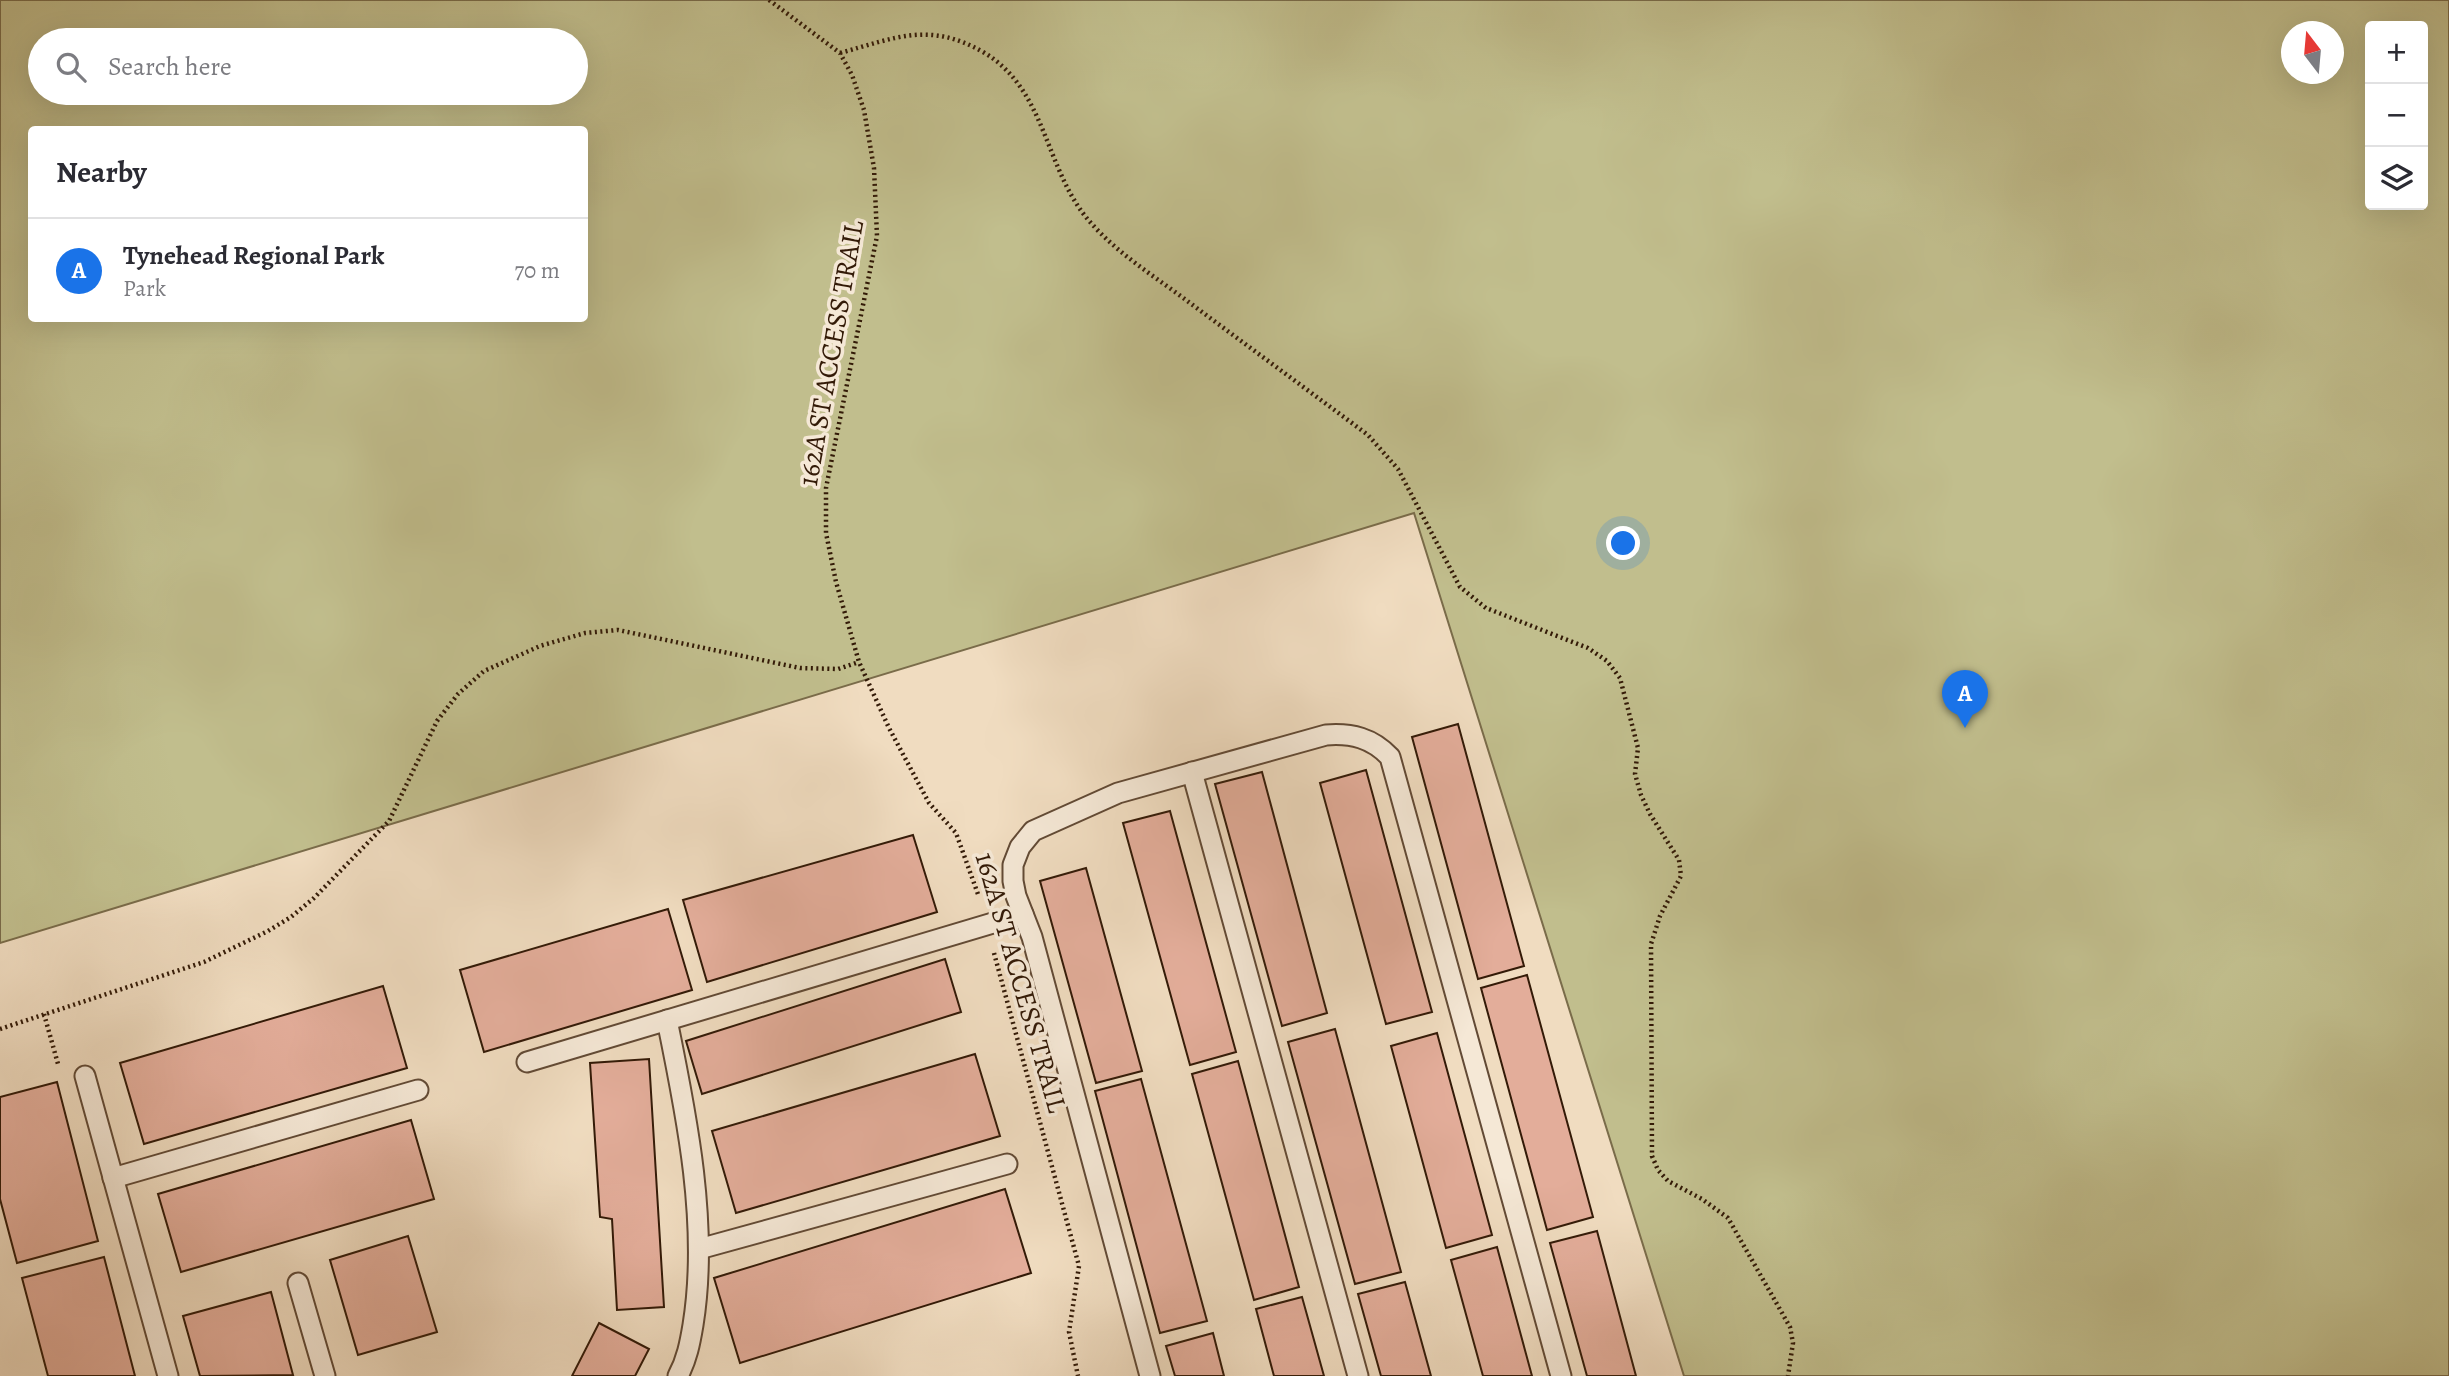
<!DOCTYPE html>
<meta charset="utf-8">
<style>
body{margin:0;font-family:Alegreya,serif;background:#f2f2f3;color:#2b2b33}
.controls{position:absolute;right:21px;top:21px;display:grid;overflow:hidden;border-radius:7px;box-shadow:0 7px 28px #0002}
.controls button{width:63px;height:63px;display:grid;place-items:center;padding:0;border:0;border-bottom:2px solid #e1e1e2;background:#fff;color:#2b2b33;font:35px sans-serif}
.compass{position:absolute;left:2281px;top:21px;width:63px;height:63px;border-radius:50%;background:#fff;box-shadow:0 7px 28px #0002;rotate:344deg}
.you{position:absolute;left:1624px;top:544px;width:24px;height:24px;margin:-18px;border:5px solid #fff;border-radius:50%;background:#1a73e8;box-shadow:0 0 0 10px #1a73e833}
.badge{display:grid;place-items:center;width:46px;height:46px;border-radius:50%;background:#1a73e8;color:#fff;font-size:23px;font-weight:700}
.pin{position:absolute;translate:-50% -58px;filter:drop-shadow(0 2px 4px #0008)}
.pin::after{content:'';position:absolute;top:37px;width:24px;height:21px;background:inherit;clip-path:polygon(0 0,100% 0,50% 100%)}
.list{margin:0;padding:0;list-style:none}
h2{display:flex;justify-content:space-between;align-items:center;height:91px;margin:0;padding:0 28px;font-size:30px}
h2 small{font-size:23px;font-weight:400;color:#7c7c81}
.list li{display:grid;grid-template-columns:46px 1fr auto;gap:21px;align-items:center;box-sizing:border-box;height:105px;padding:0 28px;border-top:2px solid #e1e1e2}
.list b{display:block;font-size:26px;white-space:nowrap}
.list p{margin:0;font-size:23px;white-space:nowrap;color:#7c7c81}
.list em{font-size:23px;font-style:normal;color:#7c7c81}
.icon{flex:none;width:38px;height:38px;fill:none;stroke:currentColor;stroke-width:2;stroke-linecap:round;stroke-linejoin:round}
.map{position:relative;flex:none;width:2449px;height:1376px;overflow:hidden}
.search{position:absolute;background:#fff;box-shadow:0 7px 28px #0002;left:28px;top:28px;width:560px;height:77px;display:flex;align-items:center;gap:18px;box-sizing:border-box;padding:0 24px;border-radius:38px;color:#7c7c81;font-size:26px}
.panel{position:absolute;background:#fff;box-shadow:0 7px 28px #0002;left:28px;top:126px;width:560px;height:196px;border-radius:7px}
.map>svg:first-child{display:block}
</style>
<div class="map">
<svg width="2449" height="1376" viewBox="0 0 2449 1376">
<rect width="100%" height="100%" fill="#f0dcc0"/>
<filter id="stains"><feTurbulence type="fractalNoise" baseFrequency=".00286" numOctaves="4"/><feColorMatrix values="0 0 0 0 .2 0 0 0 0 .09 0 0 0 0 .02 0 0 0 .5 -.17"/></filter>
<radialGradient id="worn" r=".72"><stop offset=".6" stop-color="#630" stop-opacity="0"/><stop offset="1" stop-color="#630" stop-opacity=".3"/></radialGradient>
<!-- green -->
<path fill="#c1be8d" stroke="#7a6c4a" stroke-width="2" fill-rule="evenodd" d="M0 0H2449V1376H1684L1414 513 0 943ZM2370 26H2423V205H2370ZM2292 32H2334V74H2292ZM40 40H576V93H40ZM32 130H584V318H32Z"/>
<!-- building -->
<g fill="#e3ad9a" stroke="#331a07" stroke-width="2">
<path d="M1458 724 1524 966 1478 979 1412 737Z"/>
<path d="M1366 770 1432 1012 1386 1024 1320 783Z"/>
<path d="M1262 772 1327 1013 1282 1026 1215 784Z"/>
<path d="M1170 811 1236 1052 1190 1065 1123 823Z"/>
<path d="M913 835 937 912 707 982 683 900Z"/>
<path d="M1086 868 1142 1071 1096 1083 1040 881Z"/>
<path d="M668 909 692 990 484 1052 460 970Z"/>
<path d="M945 959 961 1012 702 1094 686 1041Z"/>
<path d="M1527 975 1593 1217 1547 1230 1481 988Z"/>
<path d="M383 986 407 1068 144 1144 120 1063Z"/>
<path d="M1335 1029 1401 1272 1355 1284 1288 1042Z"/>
<path d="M1437 1033 1492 1235 1446 1248 1391 1046Z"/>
<path d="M975 1054 1000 1136 736 1213 712 1131Z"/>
<path d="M649 1059 664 1307 617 1310 612 1219 600 1217 590 1063Z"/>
<path d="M1238 1061 1299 1287 1254 1300 1192 1074Z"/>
<path d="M1141 1079 1207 1321 1160 1333 1095 1091Z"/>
<path d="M57 1082 98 1241 17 1263 0 1199V1097Z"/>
<path d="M411 1120 434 1199 181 1272 158 1194Z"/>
<path d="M1005 1189 1031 1273 740 1363 714 1278Z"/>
<path d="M1597 1231 1636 1376H1587L1550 1243Z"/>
<path d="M408 1236 437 1332 358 1355 330 1260Z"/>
<path d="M1497 1247 1532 1376H1483L1451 1260Z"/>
<path d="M104 1257 135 1376H48L22 1278Z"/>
<path d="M1405 1282 1431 1376H1381L1358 1294Z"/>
<path d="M271 1292 293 1375 200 1376 183 1316Z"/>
<path d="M1302 1297 1324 1376H1274L1256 1309Z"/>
<path d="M599 1323 649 1349 635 1376H572Z"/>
<path d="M1213 1333 1224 1376H1175L1166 1346Z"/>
</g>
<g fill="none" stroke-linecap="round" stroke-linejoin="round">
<!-- lane casing -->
<g stroke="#624a35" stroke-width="23">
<g id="lane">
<path d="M1192 772 1358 1376"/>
<path d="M667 1020C687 1117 709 1226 693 1325 690 1343 687 1359 678 1376"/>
<path d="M527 1062 1023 914"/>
<path d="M85 1076 168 1376"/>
<path d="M113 1178 418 1090"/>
<path d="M699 1249 1007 1164"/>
<path d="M298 1283 325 1376"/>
<path d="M1150 1376 1032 937 1016 896 1013 881V865L1020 847 1033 831 1118 793 1326 735C1352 733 1372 738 1390 757L1561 1376"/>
</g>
</g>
<!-- path -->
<g stroke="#331a07" stroke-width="4.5" stroke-dasharray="2 3.5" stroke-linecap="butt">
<path d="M769 0 840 53 852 75 864 110 874 168 877 236 826 488V533L836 582 859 662 889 728 929 803 956 833 979 897"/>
<path d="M840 53C895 38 929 21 983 52 1048 90 1044 171 1091 223 1118 254 1157 278 1190 303 1249 347 1309 391 1368 435L1398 469 1460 587 1486 608 1588 648 1607 661 1620 678 1638 748 1635 774 1641 795 1650 814 1679 860 1681 876 1660 916 1651 944 1652 1156 1658 1170 1668 1181 1702 1199 1728 1218 1790 1327 1793 1343 1788 1376"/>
<path d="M994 953 1079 1266 1069 1332 1078 1376"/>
<path d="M44 1014 58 1064"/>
<path d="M0 1029 204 962 268 931 291 917 314 898 389 821 437 721 458 694 484 671 540 646 585 633 618 630 800 668 838 669 859 662"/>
</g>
<!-- lane -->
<use href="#lane" stroke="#f5e8d6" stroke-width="19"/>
</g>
<g text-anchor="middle" stroke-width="7" stroke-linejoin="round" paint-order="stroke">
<!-- street labels -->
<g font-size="28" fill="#331a07" stroke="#f5e8d6">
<text transform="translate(830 353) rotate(-80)" y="10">162A ST ACCESS TRAIL</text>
<text transform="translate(1022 982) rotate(74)" y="10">162A ST ACCESS TRAIL</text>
</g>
</g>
<rect width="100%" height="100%" filter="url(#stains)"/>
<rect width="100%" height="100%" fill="url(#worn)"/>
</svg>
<div class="controls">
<button>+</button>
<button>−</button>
<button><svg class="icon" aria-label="layers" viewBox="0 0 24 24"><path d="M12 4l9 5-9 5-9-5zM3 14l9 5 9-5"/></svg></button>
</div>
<svg class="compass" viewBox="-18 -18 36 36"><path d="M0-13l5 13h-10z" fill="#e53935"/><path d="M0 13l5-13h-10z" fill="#7c7c81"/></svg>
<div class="you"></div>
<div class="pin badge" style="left:1965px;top:728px">A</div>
<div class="search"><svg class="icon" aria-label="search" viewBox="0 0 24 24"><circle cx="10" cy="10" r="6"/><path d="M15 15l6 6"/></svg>Search here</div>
<section class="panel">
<h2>Nearby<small></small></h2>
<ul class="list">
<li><span class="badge">A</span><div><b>Tynehead Regional Park</b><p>Park</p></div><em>70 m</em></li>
</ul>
</section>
</div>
